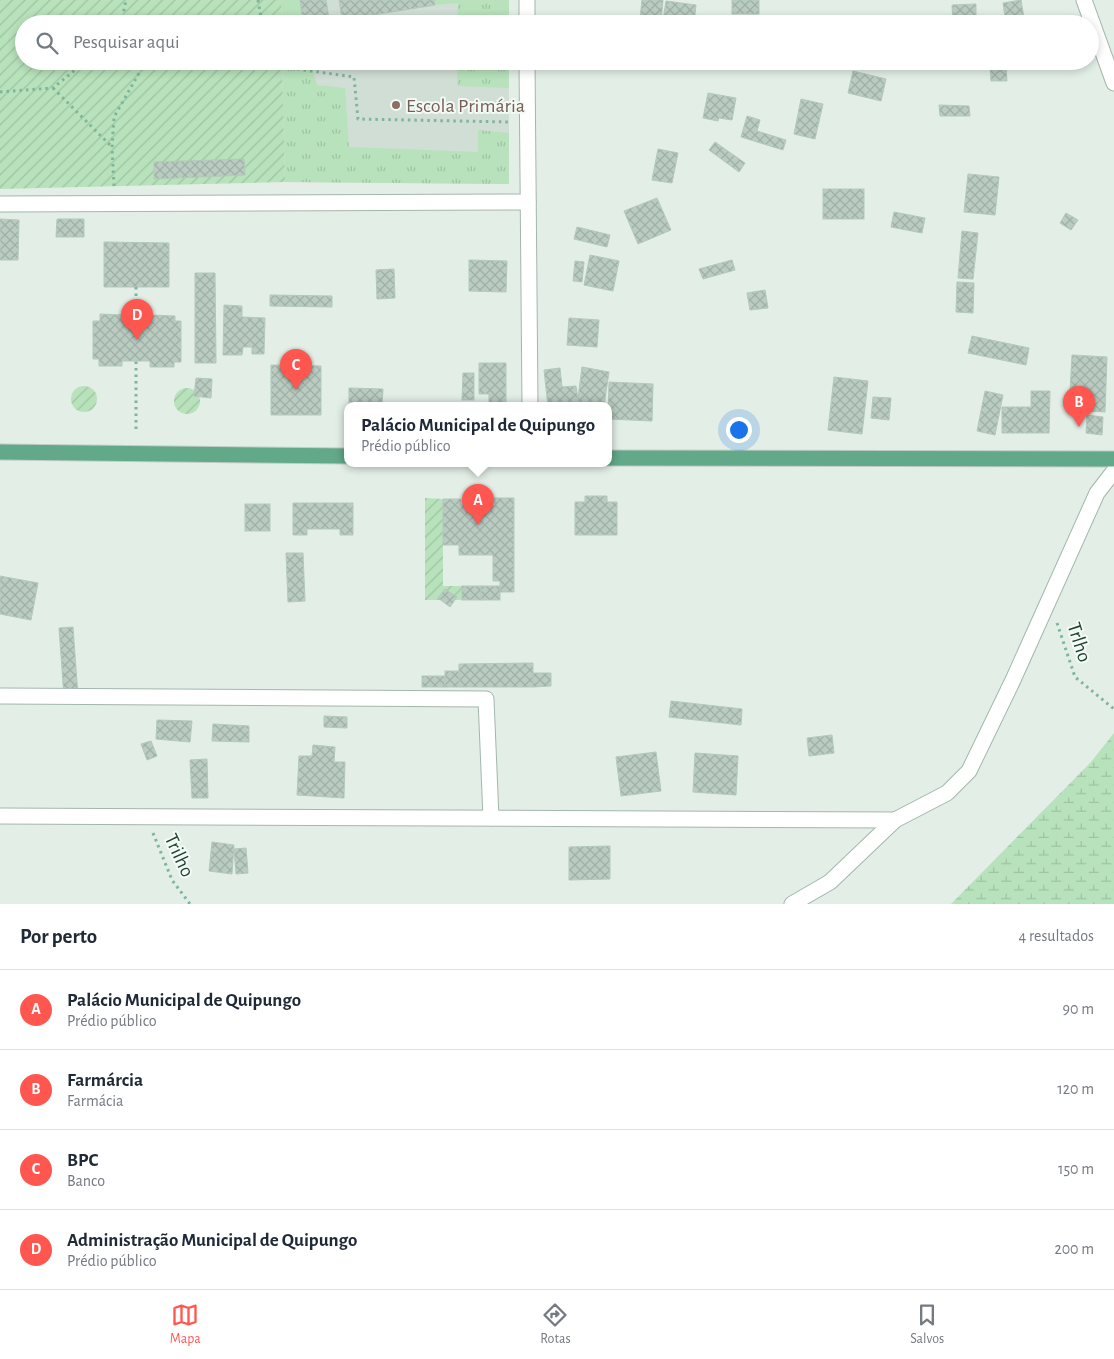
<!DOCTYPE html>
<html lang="pt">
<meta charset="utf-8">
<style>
body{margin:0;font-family:"Alegreya Sans",sans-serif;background:#f6f6f7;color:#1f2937}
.you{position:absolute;left:738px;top:429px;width:18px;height:18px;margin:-12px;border:4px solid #fff;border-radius:50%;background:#1a73e8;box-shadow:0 0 0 8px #1a73e833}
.badge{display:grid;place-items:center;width:32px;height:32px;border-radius:50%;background:#ff574f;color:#fff;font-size:16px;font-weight:700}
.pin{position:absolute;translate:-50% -41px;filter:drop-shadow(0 1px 2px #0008)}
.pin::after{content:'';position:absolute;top:26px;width:18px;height:15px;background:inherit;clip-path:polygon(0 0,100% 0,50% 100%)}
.popup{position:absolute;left:344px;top:402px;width:268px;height:65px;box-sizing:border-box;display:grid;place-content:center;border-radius:10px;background:#fff;filter:drop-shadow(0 1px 4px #0005);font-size:16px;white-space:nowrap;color:#747a83}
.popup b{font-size:19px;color:#1f2937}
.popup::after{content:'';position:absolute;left:50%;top:100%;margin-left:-10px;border:10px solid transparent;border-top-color:#fff}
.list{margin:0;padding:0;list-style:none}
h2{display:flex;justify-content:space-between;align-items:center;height:65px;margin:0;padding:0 20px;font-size:21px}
h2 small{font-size:16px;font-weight:400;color:#747a83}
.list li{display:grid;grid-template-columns:32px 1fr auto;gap:15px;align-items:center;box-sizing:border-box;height:80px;padding:0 20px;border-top:1px solid #e0e1e3}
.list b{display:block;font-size:19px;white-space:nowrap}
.list p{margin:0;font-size:16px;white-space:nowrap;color:#747a83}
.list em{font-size:16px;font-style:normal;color:#747a83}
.icon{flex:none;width:28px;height:28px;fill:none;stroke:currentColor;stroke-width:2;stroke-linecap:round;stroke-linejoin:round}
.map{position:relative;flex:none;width:1114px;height:904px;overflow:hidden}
.search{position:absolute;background:#fff;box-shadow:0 2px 8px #0003;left:15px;right:15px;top:15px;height:55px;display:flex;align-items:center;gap:12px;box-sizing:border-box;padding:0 18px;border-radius:28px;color:#747a83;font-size:19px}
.sheet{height:385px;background:#fff}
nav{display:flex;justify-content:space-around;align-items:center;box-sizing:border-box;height:70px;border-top:1px solid #e0e1e3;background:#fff;font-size:14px;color:#747a83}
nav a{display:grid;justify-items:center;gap:2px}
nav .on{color:#ff574f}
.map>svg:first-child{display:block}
</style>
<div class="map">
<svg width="1114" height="904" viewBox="0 0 1114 904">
<defs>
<pattern id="grass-tufts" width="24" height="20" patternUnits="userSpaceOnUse" patternTransform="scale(1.25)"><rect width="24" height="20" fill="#b8e2bb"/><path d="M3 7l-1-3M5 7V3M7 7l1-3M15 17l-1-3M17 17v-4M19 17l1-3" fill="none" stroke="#9ec3a1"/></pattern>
<pattern id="wetland-marsh" width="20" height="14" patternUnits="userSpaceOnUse" patternTransform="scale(1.25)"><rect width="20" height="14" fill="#b8e2bb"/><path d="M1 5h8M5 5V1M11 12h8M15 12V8" fill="none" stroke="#9ec3a1"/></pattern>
<pattern id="garden-furrows" width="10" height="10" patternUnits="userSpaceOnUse" patternTransform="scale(1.25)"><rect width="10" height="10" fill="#b8e2bb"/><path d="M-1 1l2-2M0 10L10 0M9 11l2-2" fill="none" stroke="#9ec3a1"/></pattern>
<pattern id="building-cross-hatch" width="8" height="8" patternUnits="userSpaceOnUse" patternTransform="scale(1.25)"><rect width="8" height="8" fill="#baccc1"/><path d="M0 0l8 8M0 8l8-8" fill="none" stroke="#9fb0a6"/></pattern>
</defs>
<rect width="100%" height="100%" fill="#e2eee6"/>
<!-- built -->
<g fill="#d0ded5">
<path d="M281 0H509V24H282Z"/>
<path d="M282 61H509V184L285 182Z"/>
</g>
<!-- grass -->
<g fill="url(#grass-tufts)">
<path d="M281 0H300L303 24H282Z"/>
<path d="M434 0H509V24H457L458 3 435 5Z"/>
<path d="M282 61H310L317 85 345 88 349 147 478 152V130L509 133V184L285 182Z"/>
<path d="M457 61H509V88L457 86Z"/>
</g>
<!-- wetland -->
<path fill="url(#wetland-marsh)" d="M1114 733V904H951L1091 762Z"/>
<!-- garden -->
<g fill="url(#garden-furrows)">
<path d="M0 0H281L282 24H24V61H282L285 182 0 189Z"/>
<circle cx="84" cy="399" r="13"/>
<circle cx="187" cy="401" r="13"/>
<path d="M425 498 443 499V586H462V600H425Z"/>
</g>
<!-- building -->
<g fill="url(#building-cross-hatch)" stroke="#b3c9bc">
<path d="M300 0H326L330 24H303Z"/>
<path d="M339 0H434L435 5 342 20Z"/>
<path d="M642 0H663L661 22 640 19Z"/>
<rect x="732" y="0" width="27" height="14"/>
<path d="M1021 0 1025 24H1006L1003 3Z"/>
<path d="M666 1 696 5 694 24 663 20Z"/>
<path d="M976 4V24H953L952 5Z"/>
<path d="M1006 66 1007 81H991L990 67Z"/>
<path d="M853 71 886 79 881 101 848 93Z"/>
<path d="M708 93 736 98 732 120 719 118 718 121 703 118Z"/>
<path d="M801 99 823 104 815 139 794 134Z"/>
<path d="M939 105 969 106 970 116H940Z"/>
<path d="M747 116 760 120 757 131 786 140 783 150 741 137Z"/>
<path d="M715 142 745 163 739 172 709 150Z"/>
<path d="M658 149 678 153 672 183 652 180Z"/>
<path d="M244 159 245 175 154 179V162Z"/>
<path d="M968 174 999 177 995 215 964 212Z"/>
<rect x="823" y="189" width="41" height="30"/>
<path d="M657 198 671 230 638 244 624 211Z"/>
<path d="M894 212 925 218 922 233 891 227Z"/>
<path d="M1066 213 1078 220 1071 230 1060 223Z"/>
<path d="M0 219 19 220 18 260H0Z"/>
<path d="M57 219H84V237H56Z"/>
<path d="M577 227 610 235 607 247 574 239Z"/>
<path d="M962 231 978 233 973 279 958 278Z"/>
<path d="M104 242 169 243V287H104Z"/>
<path d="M590 255 619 261 613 291 584 285Z"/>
<path d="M469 260 507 261 506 292 469 291Z"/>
<path d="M732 260 735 270 703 279 699 269Z"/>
<path d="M575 261 584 262 582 282 573 281Z"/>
<path d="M394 269 395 298 377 299 376 270Z"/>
<path d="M195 273H215L216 363H195Z"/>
<path d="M957 282 974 283 973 313 956 312Z"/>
<path d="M765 290 768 308 750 310 747 293Z"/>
<path d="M270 295 332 296V307L270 306Z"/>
<path d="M224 305 242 306V317L265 318 264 354H252V347H243L242 355H223Z"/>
<path d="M100 314 122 315V320H136L151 321V315L175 316V321H181V362H174V367H150V361H122V366H99V359H93V321H100Z"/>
<path d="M569 318 599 320 597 347 567 345Z"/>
<path d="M972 336 1029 348 1026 365 968 353Z"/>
<path d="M1072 355 1107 357 1105 412 1069 410Z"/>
<path d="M479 363H506V406H489V394H479Z"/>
<path d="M271 365 321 366V415H271Z"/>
<path d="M582 367 609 372 604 406H577Z"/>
<path d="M560 368 562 387 576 386 579 406H548L544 370Z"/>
<path d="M463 373H474V400H462Z"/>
<path d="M834 377 868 381 862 434 828 430Z"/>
<path d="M196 378 212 379 211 398 194 396Z"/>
<path d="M609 382 653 384 652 421 608 419Z"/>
<path d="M349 388 383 389 382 406H349Z"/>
<path d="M985 391 1003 395 995 435 977 431Z"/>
<path d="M1031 391H1050L1049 433H1002V407H1031Z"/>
<path d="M873 397 891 398 889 420 871 418Z"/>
<path d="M1087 415 1103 417 1102 435 1086 433Z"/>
<path d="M585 496H607V502H617V535H575V502H585Z"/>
<path d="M494 498H514V592H500V581H493V555H459V545H443V499H461V505H495Z"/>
<path d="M293 503H353V535H340V529H307V535H293Z"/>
<rect x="245" y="504" width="25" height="27"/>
<path d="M286 553H303L305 601 288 602Z"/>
<path d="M0 576 38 583 31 620 0 614Z"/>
<rect x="462" y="586" width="19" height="14"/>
<rect x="481" y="586" width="19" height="14"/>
<path d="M445 589 457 597 450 607 438 598Z"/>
<path d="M73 627 78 696 64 697 59 628Z"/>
<path d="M533 663V687H459V664Z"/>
<rect x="445" y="671" width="14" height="16"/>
<path d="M533 673H551V686L533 687Z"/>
<rect x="422" y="676" width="23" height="11"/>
<path d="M671 701 742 709 741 725 669 717Z"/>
<path d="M324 716 347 717V728L324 727Z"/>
<path d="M157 720 192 721 190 742 156 739Z"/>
<path d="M213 724 249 726V742L212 741Z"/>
<path d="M832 735 834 753 809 756 807 738Z"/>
<path d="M151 741 157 756 147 760 141 744Z"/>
<path d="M313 745 335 747 334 762H345L344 798 297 795 299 756H312Z"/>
<path d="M656 752 661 791 621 796 616 757Z"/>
<path d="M695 753 738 756 736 795 693 792Z"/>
<path d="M207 759 208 798H192L190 760Z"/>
<path d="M212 842 234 845 232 874 209 871Z"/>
<path d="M610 846V879L569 880V847Z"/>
<path d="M246 848 248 873 236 874 234 849Z"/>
</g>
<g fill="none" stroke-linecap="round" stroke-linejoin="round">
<!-- street casing -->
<g stroke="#a4b7ac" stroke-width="17">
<g id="street">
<path d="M527 0V24"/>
<path d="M1084 0 1114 83"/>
<path d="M527 61 530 406"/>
<path d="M0 204 528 202"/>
<path d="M0 696 486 699 491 818"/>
<path d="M0 816 895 820"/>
<path d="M792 904 830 882 895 820 947 793 969 771 1013 680 1097 493 1114 471"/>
</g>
</g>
<!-- primary casing -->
<g stroke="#c0cac6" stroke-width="17">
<g id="primary">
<path d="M0 452 348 456"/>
<path d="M608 458 1114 459"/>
</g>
</g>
<!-- path -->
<g stroke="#7eb699" stroke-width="3" stroke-dasharray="2.5 4" stroke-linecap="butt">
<path d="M258 0 262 24"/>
<path d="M121 24 126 0"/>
<path d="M213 61 283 67 354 77 358 119 509 122"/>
<path d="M53 88 112 147"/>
<path d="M0 92 53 88 86 61"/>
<path d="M114 186 112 148 114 117 146 61"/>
<path d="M136 287V320"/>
<path d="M136 429V361"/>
<path d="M1057 623 1075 677 1114 709"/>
<path d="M153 833 172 880 190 904"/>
</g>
<!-- street -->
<use href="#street" stroke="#fff" stroke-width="15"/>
<!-- primary -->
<use href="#primary" stroke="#61a988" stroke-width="15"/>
</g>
<!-- markers -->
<circle fill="#8d6e63" stroke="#f3faf5" stroke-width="2" cx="396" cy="105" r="5"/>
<g text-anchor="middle" stroke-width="4" stroke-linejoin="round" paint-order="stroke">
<!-- education labels -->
<g font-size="20" fill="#785e54" stroke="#f3faf5" text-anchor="start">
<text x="406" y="112">Escola Primária</text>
</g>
<!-- street labels -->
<g font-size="20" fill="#1f4232" stroke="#f3faf5">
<text transform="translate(1080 642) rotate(72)" y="7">Trlho</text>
<text transform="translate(180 855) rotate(65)" y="7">Trilho</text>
</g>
</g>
</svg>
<div class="you"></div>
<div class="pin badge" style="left:478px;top:525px">A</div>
<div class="popup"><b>Palácio Municipal de Quipungo</b>Prédio público</div>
<div class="pin badge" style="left:1079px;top:427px">B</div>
<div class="pin badge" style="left:296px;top:390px">C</div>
<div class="pin badge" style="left:137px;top:340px">D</div>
<div class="search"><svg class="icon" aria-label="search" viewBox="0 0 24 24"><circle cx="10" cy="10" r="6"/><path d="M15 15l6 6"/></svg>Pesquisar aqui</div>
</div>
<section class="sheet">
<h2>Por perto<small>4 resultados</small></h2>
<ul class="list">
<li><span class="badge">A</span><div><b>Palácio Municipal de Quipungo</b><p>Prédio público</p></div><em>90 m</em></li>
<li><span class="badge">B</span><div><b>Farmárcia</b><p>Farmácia</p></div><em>120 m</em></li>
<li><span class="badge">C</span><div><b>BPC</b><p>Banco</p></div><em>150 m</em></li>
<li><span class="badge">D</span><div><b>Administração Municipal de Quipungo</b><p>Prédio público</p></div><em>200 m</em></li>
</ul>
</section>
<nav>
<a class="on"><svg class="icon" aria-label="map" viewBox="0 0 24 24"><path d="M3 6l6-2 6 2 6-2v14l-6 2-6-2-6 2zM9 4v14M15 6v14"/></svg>Mapa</a>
<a><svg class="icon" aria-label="directions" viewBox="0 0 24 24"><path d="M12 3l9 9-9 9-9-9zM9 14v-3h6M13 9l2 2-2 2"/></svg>Rotas</a>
<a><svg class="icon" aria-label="saved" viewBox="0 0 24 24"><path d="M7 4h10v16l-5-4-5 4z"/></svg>Salvos</a>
</nav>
